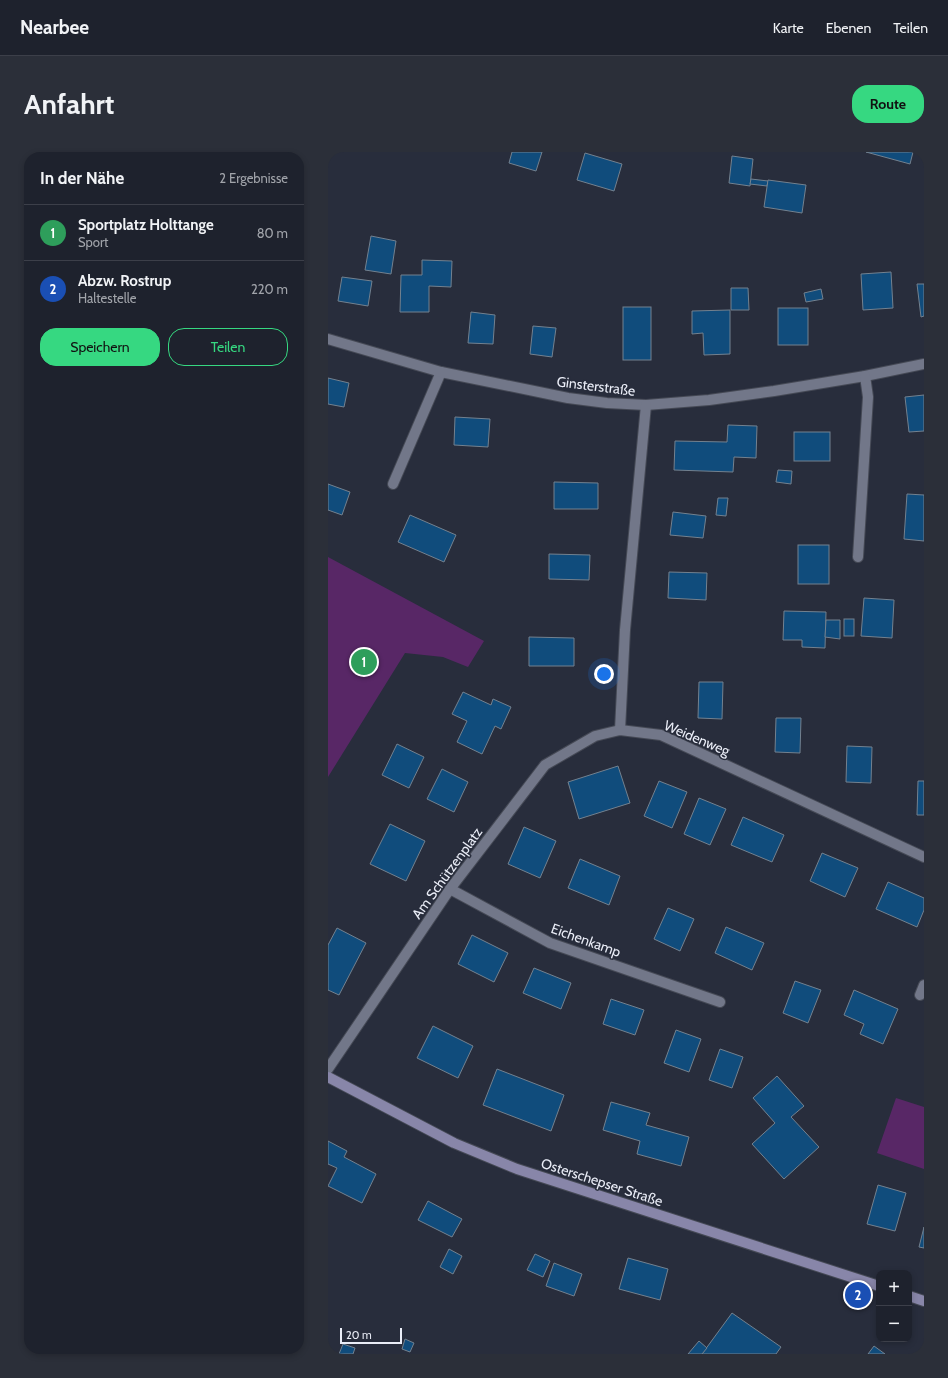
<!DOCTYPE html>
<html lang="de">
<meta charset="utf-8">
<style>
body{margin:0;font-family:Cabin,sans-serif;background:#2b2f39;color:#f1f3f6}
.controls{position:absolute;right:12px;bottom:12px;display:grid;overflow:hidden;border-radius:8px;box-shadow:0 2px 6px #0003}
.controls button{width:36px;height:36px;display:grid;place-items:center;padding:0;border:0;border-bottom:1px solid #3c3f49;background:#1e222d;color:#f1f3f6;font:20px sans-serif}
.scale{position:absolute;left:12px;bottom:10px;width:62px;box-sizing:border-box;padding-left:4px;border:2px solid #eaedf7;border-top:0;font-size:11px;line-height:14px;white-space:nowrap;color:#eaedf7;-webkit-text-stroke:3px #282d3c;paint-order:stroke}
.you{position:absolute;left:276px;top:522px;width:14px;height:14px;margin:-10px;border:3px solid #fff;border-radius:50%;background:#1a73e8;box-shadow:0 0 0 6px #1a73e833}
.badge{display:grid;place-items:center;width:26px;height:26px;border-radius:50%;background:#36d881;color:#fff;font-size:13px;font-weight:700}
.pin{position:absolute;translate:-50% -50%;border:2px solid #fff;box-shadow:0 1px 4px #0006}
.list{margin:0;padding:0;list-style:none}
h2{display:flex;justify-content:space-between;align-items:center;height:52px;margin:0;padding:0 16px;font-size:17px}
h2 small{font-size:13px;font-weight:400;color:#a1a4aa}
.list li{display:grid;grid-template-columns:26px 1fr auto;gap:12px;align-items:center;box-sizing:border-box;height:56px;padding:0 16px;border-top:1px solid #3c3f49}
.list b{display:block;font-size:15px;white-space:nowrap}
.list p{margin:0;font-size:13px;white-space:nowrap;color:#a1a4aa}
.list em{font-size:13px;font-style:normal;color:#a1a4aa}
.actions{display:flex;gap:8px;padding:12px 16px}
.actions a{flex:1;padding:9px 0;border:1px solid #36d881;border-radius:16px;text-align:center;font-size:14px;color:#36d881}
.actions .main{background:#36d881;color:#111}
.map{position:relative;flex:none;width:596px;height:1202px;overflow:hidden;border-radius:16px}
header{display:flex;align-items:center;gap:24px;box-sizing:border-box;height:56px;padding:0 20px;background:#1e222d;border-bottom:1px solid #3c3f49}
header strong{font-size:19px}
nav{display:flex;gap:22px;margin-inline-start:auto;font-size:14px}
.intro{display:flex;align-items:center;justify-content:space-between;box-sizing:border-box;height:96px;padding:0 24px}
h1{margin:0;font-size:28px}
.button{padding:10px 18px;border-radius:16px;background:#36d881;color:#111;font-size:14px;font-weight:700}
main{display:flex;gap:24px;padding:0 24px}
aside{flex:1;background:#1e222d;border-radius:16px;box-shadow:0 2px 6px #0003}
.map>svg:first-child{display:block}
</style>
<header>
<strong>Nearbee</strong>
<nav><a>Karte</a><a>Ebenen</a><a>Teilen</a></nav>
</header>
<div class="intro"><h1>Anfahrt</h1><a class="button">Route</a></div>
<main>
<aside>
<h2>In der Nähe<small>2 Ergebnisse</small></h2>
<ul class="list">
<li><span class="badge" style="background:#2e9e5b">1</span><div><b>Sportplatz Holttange</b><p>Sport</p></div><em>80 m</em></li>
<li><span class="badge" style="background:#1a4fb4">2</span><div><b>Abzw. Rostrup</b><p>Haltestelle</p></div><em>220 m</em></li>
</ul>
<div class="actions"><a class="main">Speichern</a><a>Teilen</a></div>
</aside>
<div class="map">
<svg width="596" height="1202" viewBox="0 0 596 1202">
<rect width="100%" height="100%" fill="#282d3c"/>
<!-- green -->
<g fill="#582766">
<path d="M0 405 156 489 140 515 115 505 77 501 0 625Z"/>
<path d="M568 946 596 955V1017L549 1001Z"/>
</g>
<!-- building -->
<g fill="#104c7c" stroke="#73818f">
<path d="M184 0H214L208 19 181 11Z"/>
<path d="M538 0H585L582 12Z"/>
<path d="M257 1 294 12 286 39 249 28Z"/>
<path d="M404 4 425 7 422 34 401 31Z"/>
<path d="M423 27 440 29 439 34 422 32Z"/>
<path d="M440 28 478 33 474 61 436 55Z"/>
<path d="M43 84 68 89 63 122 37 118Z"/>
<path d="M94 108 124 109 123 135 101 134V160H72L73 123H94Z"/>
<path d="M563 120 565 156 535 158 533 122Z"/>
<path d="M14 125 44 129 40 154 10 149Z"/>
<path d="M589 132H596V164L593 165Z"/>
<path d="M403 136H420L421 158H403Z"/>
<path d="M493 137 495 147 478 150 476 141Z"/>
<rect x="295" y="155" width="28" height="53"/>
<rect x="450" y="156" width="30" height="37"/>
<path d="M402 158V202L376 203 375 181 364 182V159Z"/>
<path d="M143 160 167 163 165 192 140 191Z"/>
<path d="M205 174 228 176 224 205 202 202Z"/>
<path d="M0 226 21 231 16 255 0 252Z"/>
<path d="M596 243V279L581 280 577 245Z"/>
<path d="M127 265 162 267 160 295 126 293Z"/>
<path d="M400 273 429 274 428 306 406 305 405 320 346 318 347 289 399 290Z"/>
<rect x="466" y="280" width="36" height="29"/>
<path d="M450 318 464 319 463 332 448 330Z"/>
<path d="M226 330 270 331V357H226Z"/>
<path d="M0 332 22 340 14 363 0 358Z"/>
<path d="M579 342 596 343V389L576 387Z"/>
<path d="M390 346H400L398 364 388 363Z"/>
<path d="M345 360 378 364 375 386 342 383Z"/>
<path d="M82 363 128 383 116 410 70 390Z"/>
<rect x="470" y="393" width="31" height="39"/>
<path d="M221 402 262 403 261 428 221 427Z"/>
<path d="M341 420 379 421 378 448 340 446Z"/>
<path d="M536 446 566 448 564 486 533 484Z"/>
<path d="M456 459 498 460 497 496 474 495V488H455Z"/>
<rect x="516" y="467" width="10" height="17"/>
<path d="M498 468H512V487L497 485Z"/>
<path d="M201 485 246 486V514H201Z"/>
<path d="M371 530H395L394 567 370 566Z"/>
<path d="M135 540 163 553 165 547 183 555 173 577 167 574 154 602 129 590 139 569 124 562Z"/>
<path d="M448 566H473L472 601 447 600Z"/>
<path d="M69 592 96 605 81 636 54 623Z"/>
<path d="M519 594 544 595 543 631 518 630Z"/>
<path d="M290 614 302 651 251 667 240 630Z"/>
<path d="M114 617 140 630 126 660 99 647Z"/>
<path d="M331 629 359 640 344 676 316 664Z"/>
<path d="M590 629H596V663H589Z"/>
<path d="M371 646 398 657 382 693 356 682Z"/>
<path d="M415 665 456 683 444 710 403 693Z"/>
<path d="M62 672 97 689 78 729 42 712Z"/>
<path d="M196 675 228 689 212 726 180 712Z"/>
<path d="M494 701 530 716 517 745 482 729Z"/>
<path d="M252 707 292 724 281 753 240 736Z"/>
<path d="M560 730 596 746V758L589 775 548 757Z"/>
<path d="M340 756 366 767 352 799 326 787Z"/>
<path d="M398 775 436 791 424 818 387 801Z"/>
<path d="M9 776 38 791 11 843 0 838V793Z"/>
<path d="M144 783 180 801 166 830 130 812Z"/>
<path d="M206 816 243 831 233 857 195 841Z"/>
<path d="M467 829 493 838 480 871 455 861Z"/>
<path d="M526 838 570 857 555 892 532 882 536 872 516 863Z"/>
<path d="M283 847 316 858 307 883 275 872Z"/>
<path d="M105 874 145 894 130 926 89 906Z"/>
<path d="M348 878 373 887 361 920 336 911Z"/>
<path d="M392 897 415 905 404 936 381 928Z"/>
<path d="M169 917 236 943 223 979 155 953Z"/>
<path d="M449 924 476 954 463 965 491 995 456 1027 424 992 447 971 425 946Z"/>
<path d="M283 950 322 961 318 973 361 985 353 1014 309 1002 312 989 275 978Z"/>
<path d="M0 989 19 999 16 1005 48 1022 34 1051 0 1034 9 1016 0 1012Z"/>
<path d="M550 1033 578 1041 567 1079 539 1072Z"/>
<path d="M100 1049 134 1067 124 1085 90 1068Z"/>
<path d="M596 1075V1096L591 1095Z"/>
<path d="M121 1097 134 1104 125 1122 112 1115Z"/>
<path d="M207 1102 222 1109 215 1125 199 1118Z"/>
<path d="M300 1106 340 1117 332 1148 291 1137Z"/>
<path d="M226 1111 254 1122 246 1144 218 1134Z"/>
<path d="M404 1161 453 1195 448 1202H374Z"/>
<path d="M77 1187 86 1191 82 1200 74 1197Z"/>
<path d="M371 1189 379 1196 374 1202H360Z"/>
<path d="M15 1192 27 1196 25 1202H11Z"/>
<path d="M546 1194 557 1202H540Z"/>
</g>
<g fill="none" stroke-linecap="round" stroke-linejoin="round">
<!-- lane casing -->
<g stroke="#454955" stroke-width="12">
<path id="lane" d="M65 332 113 220"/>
</g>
<!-- street casing -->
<g stroke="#454955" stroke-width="12">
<g id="street">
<path d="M0 187 113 220 240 246 279 251 318 253 381 248 446 239 537 224 596 212"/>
<path d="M530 405 540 245 537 224"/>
<path d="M292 578 297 478 318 253"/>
<path d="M122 737 222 791 392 850"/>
<path d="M592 843 596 833"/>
<path d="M0 917 122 737 217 613 267 584 292 578 333 583 596 705"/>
</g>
</g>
<!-- secondary casing -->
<g stroke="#454955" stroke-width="12">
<g id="secondary">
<path d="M0 925 126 991 189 1017 551 1134"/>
<path d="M581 1144 596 1149"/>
</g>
</g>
<!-- lane -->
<use href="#lane" stroke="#727789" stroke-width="10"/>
<!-- street -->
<use href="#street" stroke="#727789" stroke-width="10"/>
<!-- secondary -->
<use href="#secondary" stroke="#8886a9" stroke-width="10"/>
</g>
<g text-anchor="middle" stroke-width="3" stroke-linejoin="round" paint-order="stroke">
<!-- street labels -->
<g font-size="14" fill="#eaedf7" stroke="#282d3c">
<text transform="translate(268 234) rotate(7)" y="5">Ginsterstraße</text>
<text transform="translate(369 586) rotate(23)" y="5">Weidenweg</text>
<text transform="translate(119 721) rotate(-54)" y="5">Am Schützenplatz</text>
<text transform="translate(258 788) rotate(20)" y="5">Eichenkamp</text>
<text transform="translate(274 1030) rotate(18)" y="5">Osterschepser Straße</text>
</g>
</g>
</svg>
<div class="controls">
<button>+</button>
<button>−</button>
</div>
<div class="scale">20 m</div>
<div class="you"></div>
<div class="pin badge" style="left:36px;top:510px;background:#2e9e5b">1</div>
<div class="pin badge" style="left:530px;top:1143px;background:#1a4fb4">2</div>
</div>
</main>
